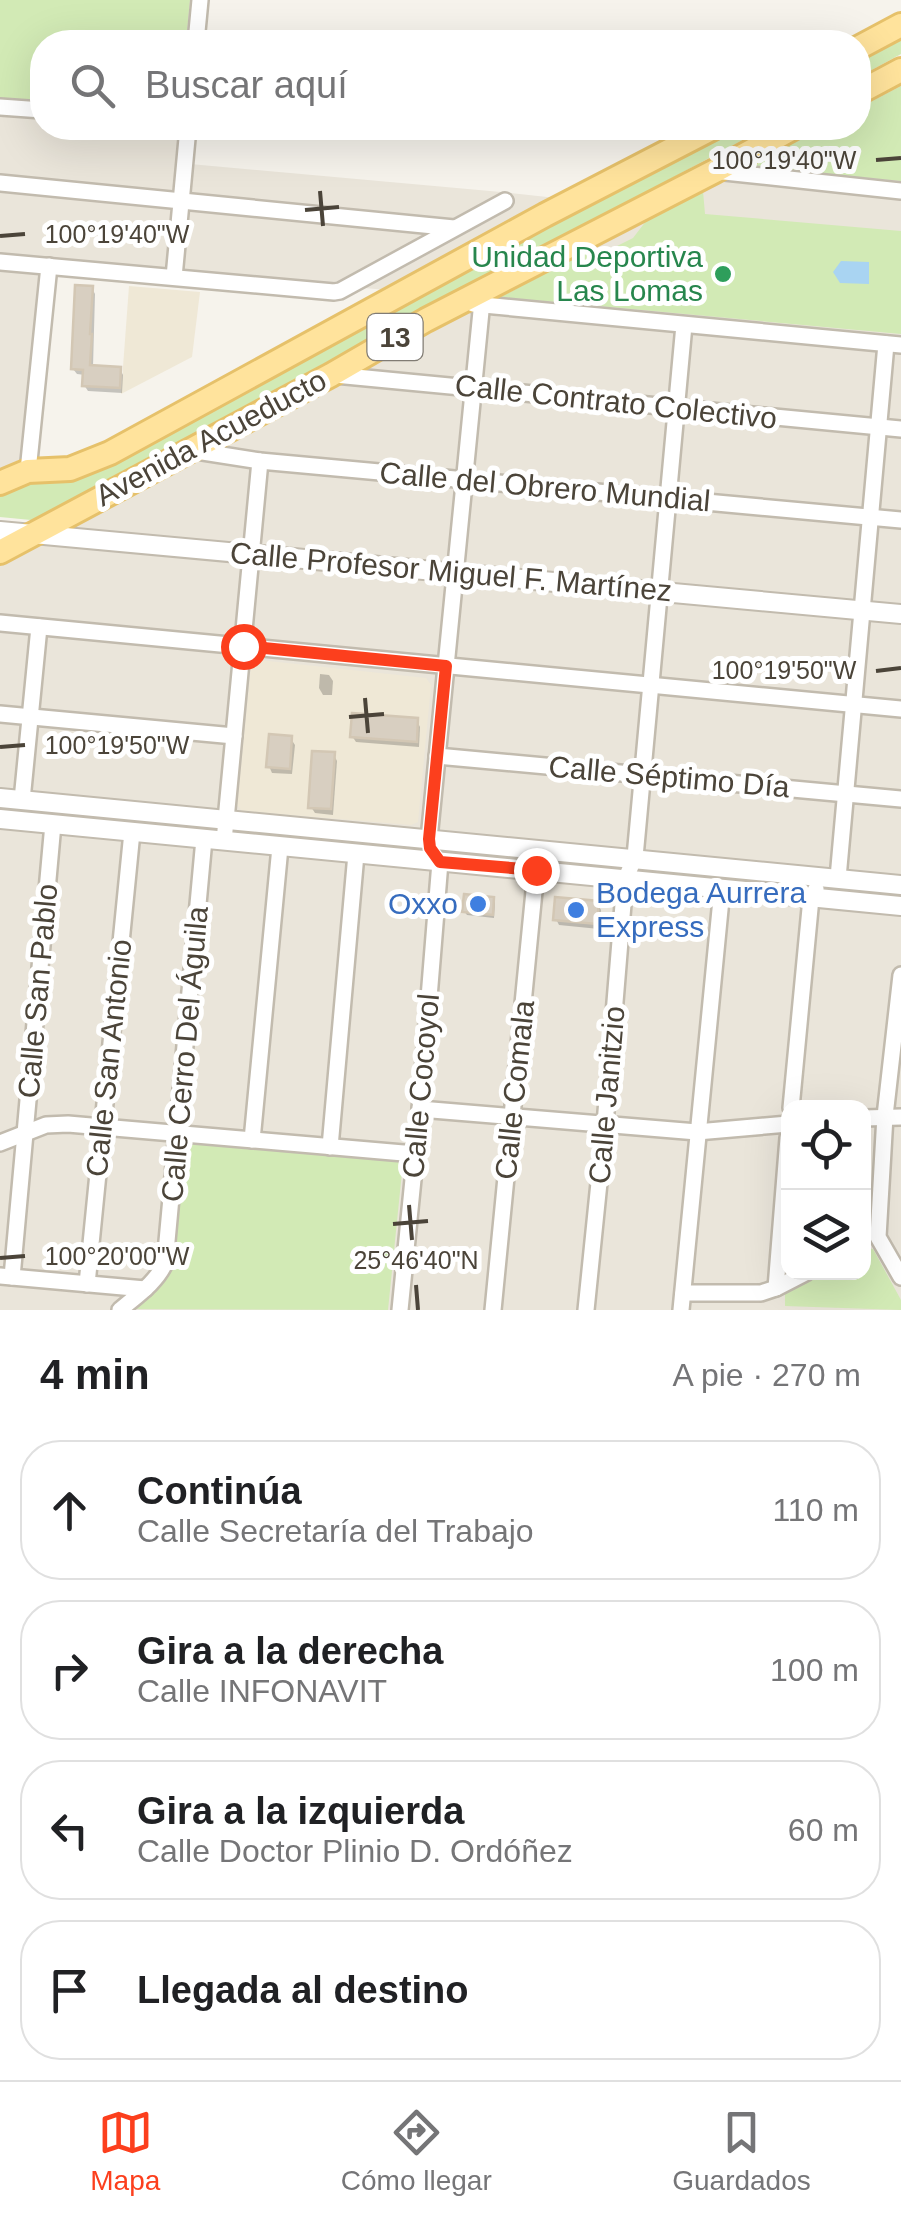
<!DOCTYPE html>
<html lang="es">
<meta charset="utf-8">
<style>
body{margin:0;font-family:Arial,sans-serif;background:#f2f2f2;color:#202124}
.controls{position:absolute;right:30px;bottom:30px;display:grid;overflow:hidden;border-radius:20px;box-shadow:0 10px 40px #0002}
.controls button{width:90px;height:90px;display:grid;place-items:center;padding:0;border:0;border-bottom:2px solid #e0e0e0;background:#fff;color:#202124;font:50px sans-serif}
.stop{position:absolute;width:30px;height:30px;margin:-22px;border:8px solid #fc3f1d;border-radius:50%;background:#fff}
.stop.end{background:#fc3f1d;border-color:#fff;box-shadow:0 2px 10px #0008}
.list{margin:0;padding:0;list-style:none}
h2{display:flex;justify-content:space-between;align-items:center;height:130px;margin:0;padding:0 40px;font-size:42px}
h2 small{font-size:32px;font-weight:400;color:#757577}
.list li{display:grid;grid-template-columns:65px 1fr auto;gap:30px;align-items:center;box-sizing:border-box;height:140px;margin:0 20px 20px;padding:0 20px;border:2px solid #e0e0e0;border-radius:40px}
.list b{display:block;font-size:38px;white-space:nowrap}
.list p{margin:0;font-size:32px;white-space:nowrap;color:#757577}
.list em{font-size:32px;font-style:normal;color:#757577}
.icon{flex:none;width:55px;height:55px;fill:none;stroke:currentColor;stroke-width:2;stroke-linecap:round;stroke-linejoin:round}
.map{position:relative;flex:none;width:901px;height:1310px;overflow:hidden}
.search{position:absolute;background:#fff;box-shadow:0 10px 40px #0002;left:30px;right:30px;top:30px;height:110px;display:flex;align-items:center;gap:25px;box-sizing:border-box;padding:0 35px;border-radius:40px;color:#757577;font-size:38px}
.sheet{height:770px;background:#fff}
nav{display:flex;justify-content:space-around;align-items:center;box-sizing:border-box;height:140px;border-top:2px solid #e0e0e0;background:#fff;font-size:28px;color:#757577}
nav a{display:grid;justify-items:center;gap:5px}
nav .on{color:#fc3f1d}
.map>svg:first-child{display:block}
</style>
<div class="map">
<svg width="901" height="1310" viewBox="0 0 901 1310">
<rect width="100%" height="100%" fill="#f6f3ec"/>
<!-- residential -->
<g fill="#eae5da" fill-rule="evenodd">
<path d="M0 0H194L189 42H42V128H181L179 163 501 192 703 214V186L812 128H858L859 103 901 80V338L0 254Z"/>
<path d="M0 267 41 271 24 457 0 470Z"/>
<path d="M462 313 901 353V878L0 792V566Z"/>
<path d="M0 826 901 913V1310H0ZM788 1108H864V1272H788Z"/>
</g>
<!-- education -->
<g fill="#efe8d6">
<path d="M129 286 200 292 192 357 121 394Z"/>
<path d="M259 660 426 678 431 685 418 822 411 825 242 811 237 805 251 666Z"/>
</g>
<!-- green -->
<g fill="#d2eab5">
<path d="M0 0H190L186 42H42V104L0 100Z"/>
<path d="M901 38V54L859 77V61Z"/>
<path d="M901 86V181L755 168 754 164 822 128H858L859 108Z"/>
<path d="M734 128H765L40 518 31 520 0 517V496C10 491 20 485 30 482 55 475 69 483 96 470Z"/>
<path d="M703 191 705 214 901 231V334L501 297 588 251 613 248 633 238 646 221Z"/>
<path d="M185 1143 403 1162 388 1310 131 1309 169 1267Z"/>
<path d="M867 1248 873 1249 901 1300V1310L785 1306V1292L822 1273 864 1272V1250Z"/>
</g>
<!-- water -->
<path fill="#a9d4f2" d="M841 261 869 262V284L840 283 833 272Z"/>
<!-- shadow -->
<g fill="#0003">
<path d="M92 288 95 294 93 367 120 369 123 375 122 393 88 391 84 385 85 375 77 374 73 369Z"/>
<path d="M320 674 329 675 333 681 332 695H323L319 688Z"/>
<path d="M417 721 420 727 419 747 356 742 352 736Z"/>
<path d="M291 739 295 745 292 774 272 773 269 766Z"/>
<path d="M334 755 337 761 333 815 315 813 311 807Z"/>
<path d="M493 899 495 903 494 918 467 915 464 911Z"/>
<path d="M597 903 601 910 599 929 559 925 556 919Z"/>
</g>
<!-- building -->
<g fill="#d8cfc1" stroke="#d3c7b4" stroke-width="2.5">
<path d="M75 285 93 286 90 334H92L90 365 121 367 120 388 82 386 83 370 71 369Z"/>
<path d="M352 713 418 718 417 742 350 737Z"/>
<path d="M269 734 292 736 290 769 266 767Z"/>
<path d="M312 751 335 752 331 809 308 808Z"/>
<path d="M464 894 494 897 493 915 462 912Z"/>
<path d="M555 897 599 901 597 924 553 920Z"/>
</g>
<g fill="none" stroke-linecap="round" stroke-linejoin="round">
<!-- minor casing -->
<g stroke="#c2bbae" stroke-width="20">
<g id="minor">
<path d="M196 42 200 0"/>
<path d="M0 107 42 110"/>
<path d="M715 171 901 191"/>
<path d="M0 183 454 228"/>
<path d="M0 262 334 292 340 291 505 201"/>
<path d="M174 277 188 128"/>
<path d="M473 304 901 345"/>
<path d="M335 375 901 429"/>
<path d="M190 450 260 461 901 520"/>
<path d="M28 471 49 266"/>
<path d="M0 623 901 709"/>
<path d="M0 714 234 736"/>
<path d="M437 756 901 799"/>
<path d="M22 800 39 627"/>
<path d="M224 841 260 461"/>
<path d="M838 878 886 344"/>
<path d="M901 975 885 1116 878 1237 901 1277"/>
<path d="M791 1108 811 898 816 889"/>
<path d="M420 1109 697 1132 788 1124"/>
<path d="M864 1118 901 1117"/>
<path d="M252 1140 280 847"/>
<path d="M0 1143 46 1125 68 1124 415 1154"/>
<path d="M330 1147 356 854"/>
<path d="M0 1276 145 1289"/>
<path d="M12 1277 53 824"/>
<path d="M87 1284 132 832"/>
<path d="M776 1288 788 1138"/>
<path d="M683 1293H761L776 1288 807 1272"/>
<path d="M120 1310C136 1296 156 1283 165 1263L204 839"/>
<path d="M400 1310 420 1109 440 862 430 849 429 839 483 291"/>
<path d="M493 1310 536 871"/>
<path d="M586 1310 605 1124 625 880 635 857 684 325"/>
<path d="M681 1310 722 889"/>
</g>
</g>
<!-- tertiary casing -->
<g stroke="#c2bbae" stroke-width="22">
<g id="tertiary">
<path d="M0 531 901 614"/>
<path d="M0 798 901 885"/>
<path d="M0 819 901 906"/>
</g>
</g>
<!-- primary casing -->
<g stroke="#e6c16a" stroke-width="28">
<g id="primary">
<path d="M858 48 901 25"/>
<path d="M858 93 901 70"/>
<path d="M0 483 28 471 70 469 110 453 545 215 713 128"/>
<path d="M0 552 331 375 426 320 715 171 793 128"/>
</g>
</g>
<!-- minor -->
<use href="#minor" stroke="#fff" stroke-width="15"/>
<!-- tertiary -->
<use href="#tertiary" stroke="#fff" stroke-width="18"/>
<!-- primary -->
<use href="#primary" stroke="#ffe39c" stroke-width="22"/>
</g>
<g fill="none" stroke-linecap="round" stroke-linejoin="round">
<!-- route -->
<path stroke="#fc3f1d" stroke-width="12" d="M243 646 446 666 429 839 430 848 440 862 536 870"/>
</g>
<!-- ticks -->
<path fill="none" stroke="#4b4439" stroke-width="4" d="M876 160 901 158M320 191 323 226M305 210 339 207M0 236 25 234M876 671 901 668M365 698 368 733M349 717 384 714M0 747 25 745M409 1205 412 1240M393 1224 428 1221M0 1258 25 1256M416 1285 418 1310"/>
<!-- markers -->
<circle fill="#2e9e5b" stroke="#fff" stroke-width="4" cx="723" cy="274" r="10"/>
<g fill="#3f7fe0" stroke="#fff" stroke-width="4">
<circle cx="478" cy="904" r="10"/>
<circle cx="576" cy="910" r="10"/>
</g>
<g text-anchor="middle" stroke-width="10" stroke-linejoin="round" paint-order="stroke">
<!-- shield labels -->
<rect fill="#fff" stroke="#817c74" stroke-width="2.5" x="367.5" y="314" width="55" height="46" rx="8"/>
<g font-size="28" font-weight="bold" fill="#4b4439">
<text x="395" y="347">13</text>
</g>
<!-- leisure labels -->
<g font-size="30" fill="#27864d" stroke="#fff" text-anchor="end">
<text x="703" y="267">Unidad Deportiva<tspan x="703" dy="34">Las Lomas</tspan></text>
</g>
<!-- street labels -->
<g font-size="30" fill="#4b4439" stroke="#fff">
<text transform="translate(616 402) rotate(6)" y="10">Calle Contrato Colectivo</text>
<text transform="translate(211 438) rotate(-28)" y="10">Avenida Acueducto</text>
<text transform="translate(545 487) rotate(5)" y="10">Calle del Obrero Mundial</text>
<text transform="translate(451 572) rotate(5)" y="10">Calle Profesor Miguel F. Martínez</text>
<text transform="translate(669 777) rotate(5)" y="10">Calle Séptimo Día</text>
<text transform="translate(38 991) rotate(-85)" y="10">Calle San Pablo</text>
<text transform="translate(185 1054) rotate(-85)" y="10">Calle Cerro Del Águila</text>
<text transform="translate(109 1058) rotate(-84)" y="10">Calle San Antonio</text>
<text transform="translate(421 1086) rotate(-85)" y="10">Calle Cocoyol</text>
<text transform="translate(515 1090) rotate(-84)" y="10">Calle Comala</text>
<text transform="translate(607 1095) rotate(-85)" y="10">Calle Janitzio</text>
</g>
<!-- shop labels -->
<g font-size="30" fill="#366cbe" stroke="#fff" text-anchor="start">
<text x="596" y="903">Bodega Aurrera<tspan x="596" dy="34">Express</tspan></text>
<text x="458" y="914" text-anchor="end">Oxxo</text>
</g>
</g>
<g font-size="25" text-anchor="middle" fill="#4b4439" stroke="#fff" stroke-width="10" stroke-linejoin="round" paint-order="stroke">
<text x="784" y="169">100°19'40"W</text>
<text x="117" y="243">100°19'40"W</text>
<text x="784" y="679">100°19'50"W</text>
<text x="117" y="754">100°19'50"W</text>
<text x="117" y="1265">100°20'00"W</text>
<text x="416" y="1269">25°46'40"N</text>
</g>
</svg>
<div class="controls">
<button><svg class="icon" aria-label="locate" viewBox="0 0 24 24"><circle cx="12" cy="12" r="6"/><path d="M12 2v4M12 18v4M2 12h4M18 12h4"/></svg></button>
<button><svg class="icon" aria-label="layers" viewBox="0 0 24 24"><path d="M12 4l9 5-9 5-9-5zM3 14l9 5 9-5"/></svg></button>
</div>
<div class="stop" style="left:243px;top:646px"></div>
<div class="stop end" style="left:536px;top:870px"></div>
<div class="search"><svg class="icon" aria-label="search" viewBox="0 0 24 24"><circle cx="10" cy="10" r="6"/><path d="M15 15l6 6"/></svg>Buscar aquí</div>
</div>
<section class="sheet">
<h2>4 min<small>A pie · 270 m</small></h2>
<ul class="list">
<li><svg class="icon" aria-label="ahead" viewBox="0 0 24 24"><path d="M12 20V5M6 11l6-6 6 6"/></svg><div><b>Continúa</b><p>Calle Secretaría del Trabajo</p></div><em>110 m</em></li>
<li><svg class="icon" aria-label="right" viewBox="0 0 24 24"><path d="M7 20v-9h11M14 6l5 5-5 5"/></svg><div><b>Gira a la derecha</b><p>Calle INFONAVIT</p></div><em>100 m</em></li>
<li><svg class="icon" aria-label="left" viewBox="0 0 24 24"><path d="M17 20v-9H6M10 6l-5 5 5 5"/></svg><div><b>Gira a la izquierda</b><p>Calle Doctor Plinio D. Ordóñez</p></div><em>60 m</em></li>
<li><svg class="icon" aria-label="arrive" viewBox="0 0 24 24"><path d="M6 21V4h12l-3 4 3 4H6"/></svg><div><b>Llegada al destino</b></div></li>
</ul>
</section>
<nav>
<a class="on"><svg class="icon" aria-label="map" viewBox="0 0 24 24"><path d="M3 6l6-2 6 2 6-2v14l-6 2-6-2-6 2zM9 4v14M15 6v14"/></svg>Mapa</a>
<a><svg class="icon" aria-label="directions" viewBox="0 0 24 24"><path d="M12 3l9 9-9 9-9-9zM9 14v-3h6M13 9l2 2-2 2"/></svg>Cómo llegar</a>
<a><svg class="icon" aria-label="saved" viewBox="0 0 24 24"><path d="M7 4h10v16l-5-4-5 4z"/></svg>Guardados</a>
</nav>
